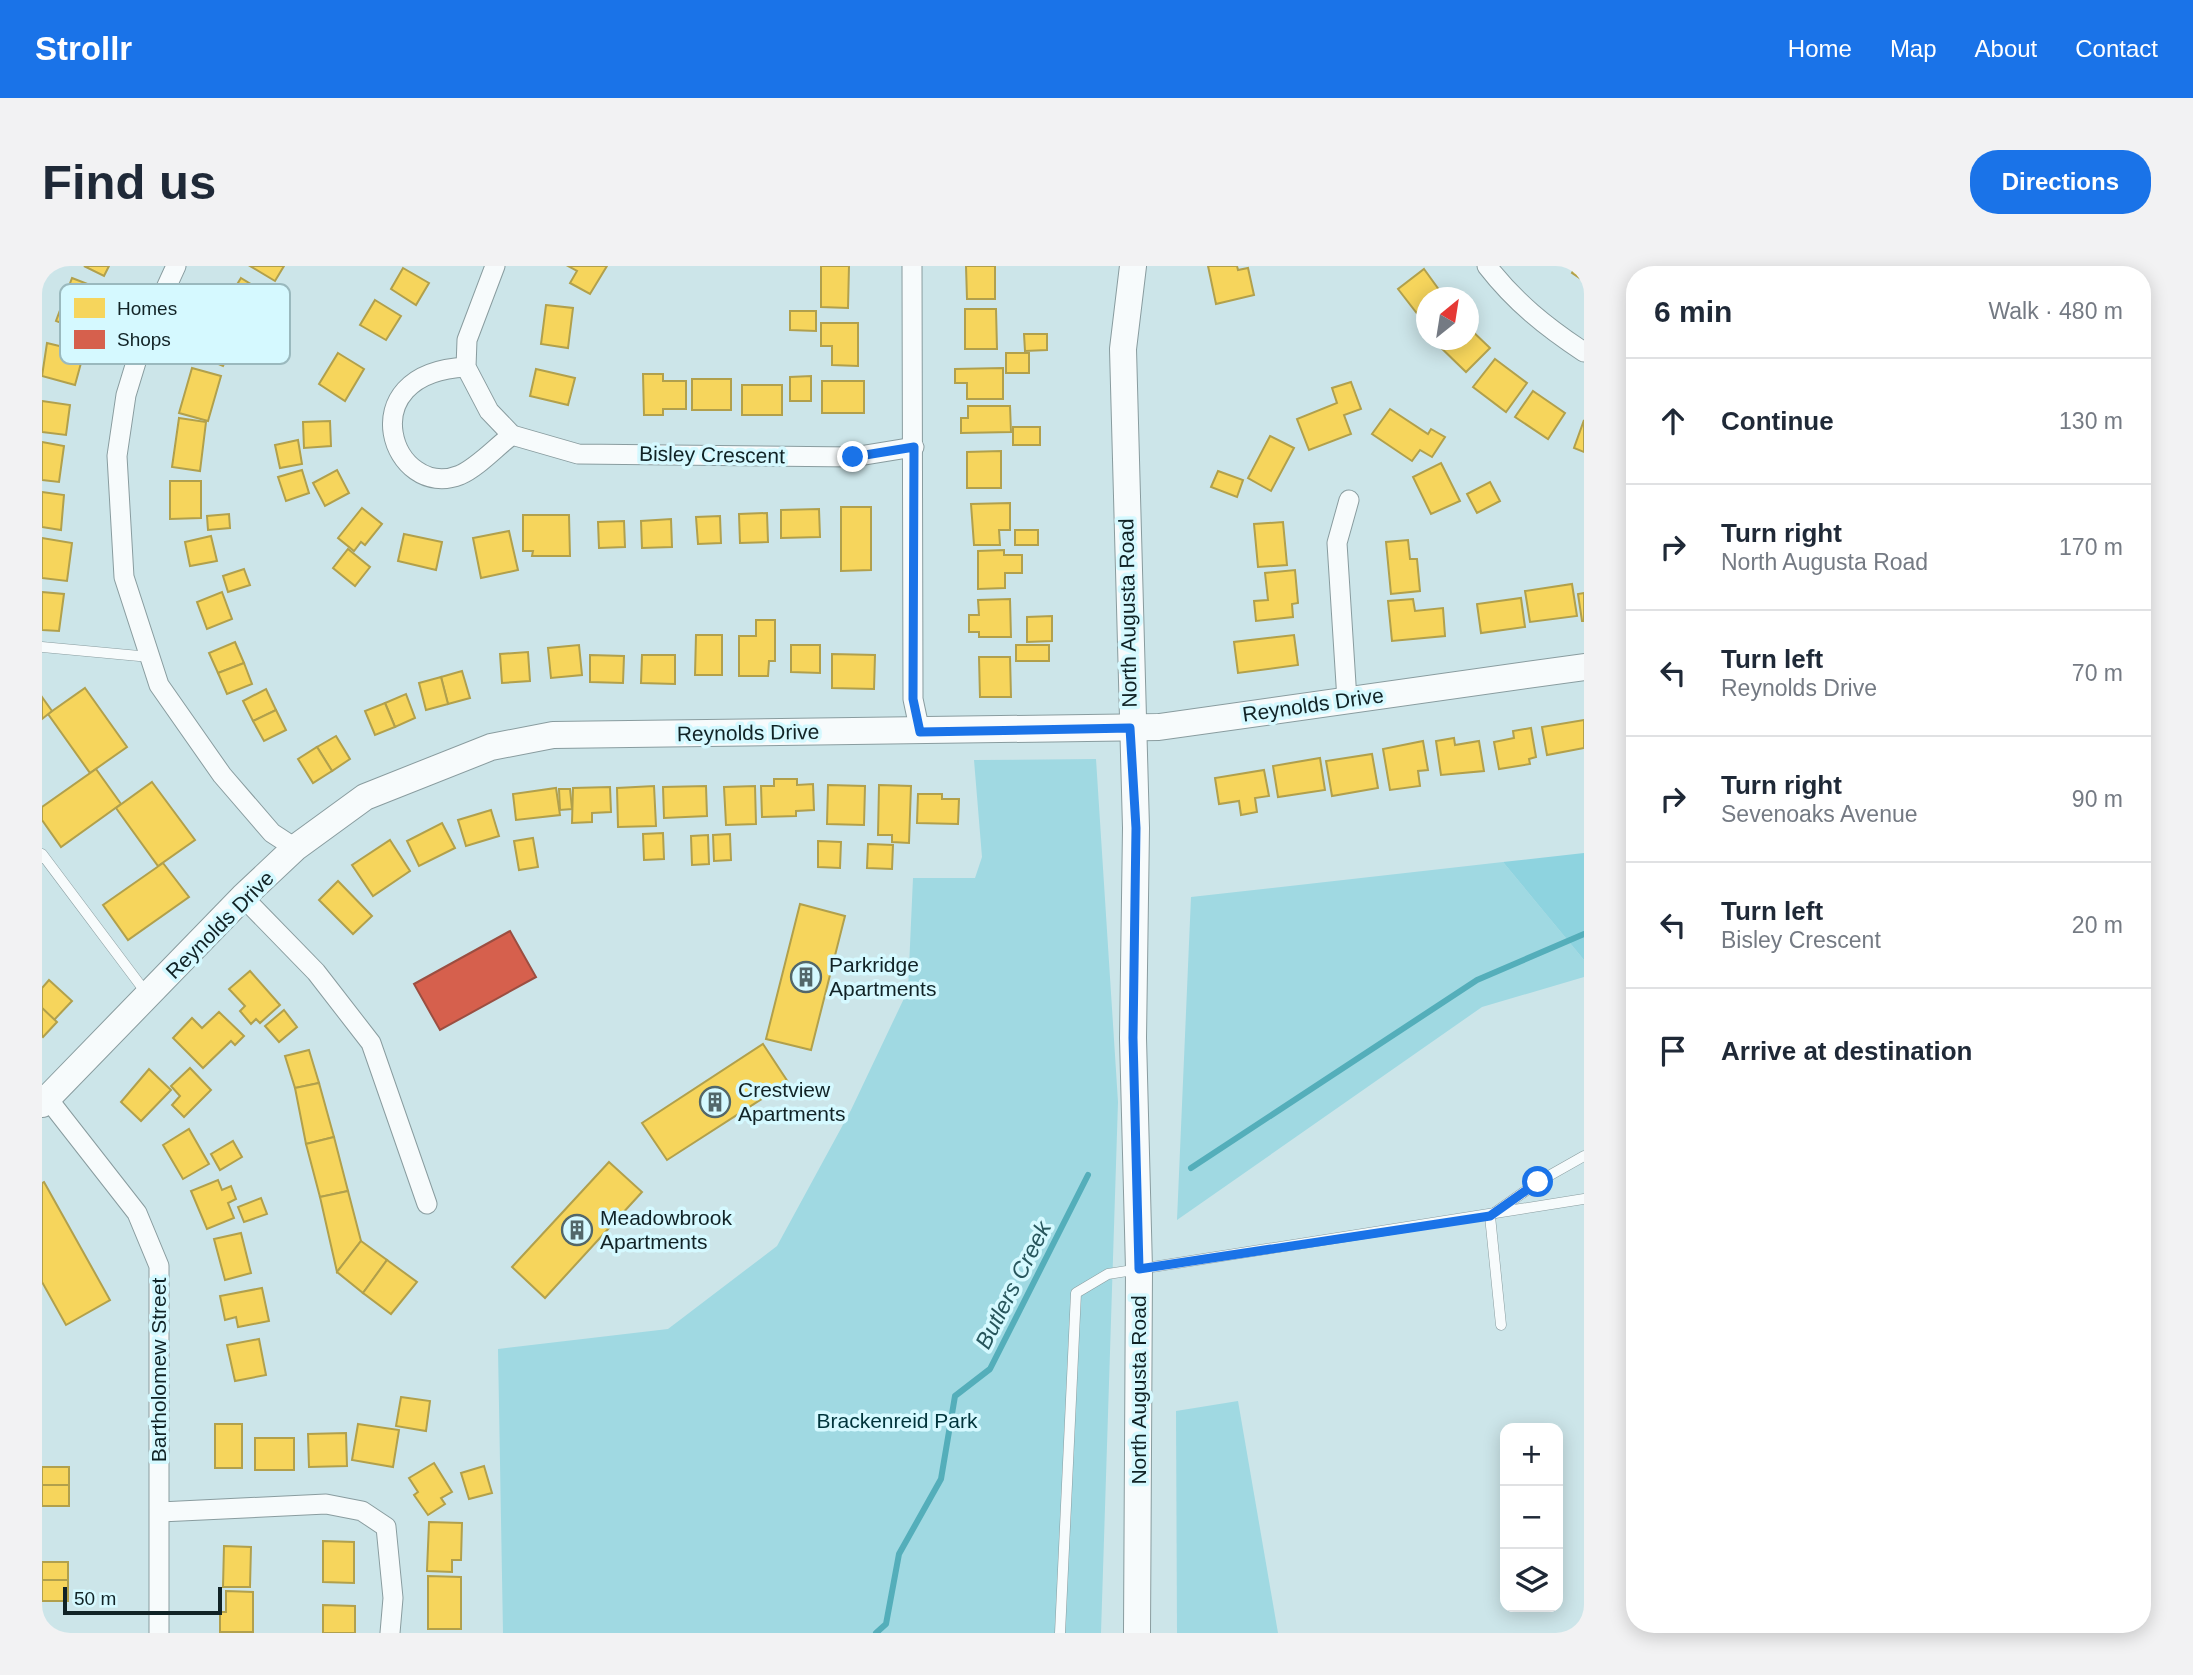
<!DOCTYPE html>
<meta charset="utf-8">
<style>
body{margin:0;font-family:Helvetica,sans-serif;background:#f2f2f3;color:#1f2937}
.controls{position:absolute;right:21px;bottom:21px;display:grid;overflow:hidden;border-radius:14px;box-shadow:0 4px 18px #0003}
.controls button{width:63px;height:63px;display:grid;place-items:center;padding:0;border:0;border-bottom:2px solid #e0e1e3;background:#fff;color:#1f2937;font:35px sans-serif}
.compass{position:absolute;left:1374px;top:21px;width:63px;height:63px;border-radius:50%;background:#fff;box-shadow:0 4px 18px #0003;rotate:30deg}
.scale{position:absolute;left:21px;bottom:18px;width:159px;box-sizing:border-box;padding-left:7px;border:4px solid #112326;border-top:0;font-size:19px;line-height:24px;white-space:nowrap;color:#112326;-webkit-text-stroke:5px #d5f9ff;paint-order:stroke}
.stop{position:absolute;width:21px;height:21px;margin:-16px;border:5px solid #1a73e8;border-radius:50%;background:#fff}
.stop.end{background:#1a73e8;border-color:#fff;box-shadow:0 2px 7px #0008}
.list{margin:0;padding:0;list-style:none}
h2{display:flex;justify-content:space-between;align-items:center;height:91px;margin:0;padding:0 28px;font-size:30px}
h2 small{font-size:23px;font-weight:400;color:#747a83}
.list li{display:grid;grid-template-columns:46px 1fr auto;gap:21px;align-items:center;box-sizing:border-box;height:126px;padding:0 28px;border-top:2px solid #e0e1e3}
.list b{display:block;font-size:26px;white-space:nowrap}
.list p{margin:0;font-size:23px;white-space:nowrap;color:#747a83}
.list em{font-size:23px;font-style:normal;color:#747a83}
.icon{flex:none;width:38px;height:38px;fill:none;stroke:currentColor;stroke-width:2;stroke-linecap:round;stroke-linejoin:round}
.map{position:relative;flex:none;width:1542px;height:1367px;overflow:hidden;border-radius:28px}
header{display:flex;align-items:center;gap:42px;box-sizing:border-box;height:98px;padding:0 35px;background:#1a73e8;color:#fff}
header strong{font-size:33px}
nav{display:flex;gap:38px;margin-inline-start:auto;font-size:24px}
.intro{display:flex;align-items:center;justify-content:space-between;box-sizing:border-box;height:168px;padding:0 42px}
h1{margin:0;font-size:49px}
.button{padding:18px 32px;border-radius:28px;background:#1a73e8;color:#fff;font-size:24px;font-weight:700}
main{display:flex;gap:42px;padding:0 42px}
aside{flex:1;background:#fff;border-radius:28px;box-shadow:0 4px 18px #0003}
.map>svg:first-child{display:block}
</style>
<header>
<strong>Strollr</strong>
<nav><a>Home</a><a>Map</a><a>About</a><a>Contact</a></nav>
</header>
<div class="intro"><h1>Find us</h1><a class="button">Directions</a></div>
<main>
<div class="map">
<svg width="1542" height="1367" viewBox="0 0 1542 1367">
<rect width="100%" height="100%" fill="#cce5e9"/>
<!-- green -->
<g fill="#a0d9e2">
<path d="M1054 493 1076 836 1059 1367H461L456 1083 626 1063 735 980 809 844 866 724 871 612H933L940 591 932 494Z"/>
<path d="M1461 596 1542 694V711L1440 741 1135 954 1149 631Z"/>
<path d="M1196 1135 1236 1367H1135L1134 1145Z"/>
</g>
<!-- forest -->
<path fill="#8ed3df" d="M1542 587V694L1461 596Z"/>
<!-- homes -->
<g fill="#f6d55c" stroke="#b1a04c" stroke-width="2">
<path d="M42 0H67L62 10Z"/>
<path d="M208 0H242L233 15Z"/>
<path d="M526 0H565L548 28 528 17 535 5Z"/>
<path d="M779 0H807L806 42 779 41Z"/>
<path d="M924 0H953V33H925Z"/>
<path d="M1166 0H1195L1196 4 1206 2 1212 29 1174 38Z"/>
<path d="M1534 0H1542V15L1530 7Z"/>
<path d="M361 2 387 17 374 39 349 23Z"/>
<path d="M1382 3 1403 32H1384V59L1356 23Z"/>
<path d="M30 12 56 22 40 65 14 55Z"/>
<path d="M199 12 225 28 212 51 185 35Z"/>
<path d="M333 34 359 50 344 74 318 59Z"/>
<path d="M504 39 531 42 526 82 499 78Z"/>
<path d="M923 43H954L955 83H923Z"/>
<path d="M748 45H774V65L748 64Z"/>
<path d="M179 50 200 59 181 100 155 89 168 59 174 61Z"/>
<path d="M779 57H816V100L790 99V80H779Z"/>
<path d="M1426 61 1448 82 1424 106 1391 74H1426Z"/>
<path d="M982 68H1005V84L983 85Z"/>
<path d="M5 77 42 86 33 119 0 110Z"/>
<path d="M296 87 322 103 303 135 277 118Z"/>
<rect x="964" y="87" width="23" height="20"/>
<path d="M1453 93 1485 117 1464 146 1431 121Z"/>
<path d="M150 102 179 110 166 155 137 147Z"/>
<path d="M961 102V133H925V117H913V103Z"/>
<path d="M494 103 533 112 526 139 488 130Z"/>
<path d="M601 108H621V115H644V143H621V149H602Z"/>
<path d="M769 110V135H748V111Z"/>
<rect x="650" y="113" width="39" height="31"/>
<rect x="780" y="115" width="42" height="32"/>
<path d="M1309 116 1319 143 1302 149 1309 168 1267 184 1255 153 1295 137 1290 122Z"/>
<rect x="700" y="119" width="40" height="30"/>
<path d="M1491 125 1523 147 1506 173 1473 151Z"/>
<path d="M0 135 28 139 24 169 0 166Z"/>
<path d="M926 140H968L969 166 919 167V152H926Z"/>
<path d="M1348 143 1386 168 1389 163 1403 171 1390 191 1378 184 1370 195 1330 168Z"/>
<path d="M137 152 164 156 158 205 130 201Z"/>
<path d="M1542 154V186L1532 182Z"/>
<path d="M288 155 289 180 262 182 261 156Z"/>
<rect x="971" y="161" width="27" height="18"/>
<path d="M1228 170 1252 182 1229 225 1206 212Z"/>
<path d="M256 174 260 198 238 202 233 179Z"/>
<path d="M0 176 22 180 17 216 0 214Z"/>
<path d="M959 185V222H925V186Z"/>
<path d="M1399 197 1418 235 1389 248 1371 211Z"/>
<path d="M260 204 267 227 244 235 236 211Z"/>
<path d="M295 204 307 227 283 240 271 217Z"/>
<path d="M1176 205 1201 214 1195 231 1169 221Z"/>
<path d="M128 215H159V252L128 253Z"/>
<path d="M1448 216 1458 235 1435 247 1425 228Z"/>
<path d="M0 226 22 229 19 264 0 261Z"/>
<path d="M968 237V264H957L958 279H932L929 238Z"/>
<path d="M799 241H829V304L799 305Z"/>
<path d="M320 242 340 258 323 279 319 276 312 285 296 272Z"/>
<path d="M777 243 778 271 739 272V244Z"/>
<path d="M725 247 726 276 698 277 697 248Z"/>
<path d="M187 248 188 262 166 264 165 250Z"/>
<path d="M481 249H527L528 290H490L491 285H481Z"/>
<path d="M678 250 679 277 656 278 654 251Z"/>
<path d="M629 253 630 281 600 282 599 255Z"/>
<path d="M582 255 583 281 557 282 556 256Z"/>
<path d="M1241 256 1245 299 1216 301 1212 258Z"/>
<rect x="973" y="264" width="23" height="15"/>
<path d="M467 265 476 304 439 312 431 272Z"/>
<path d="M362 268 400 276 394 304 356 295Z"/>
<path d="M169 270 175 295 148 300 143 276Z"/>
<path d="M0 272 30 277 25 315 0 312Z"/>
<path d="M1366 274 1368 293H1375L1378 325 1349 328 1344 276Z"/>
<path d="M306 283 328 301 313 320 291 302Z"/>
<path d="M962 284V289H980V307H963V322L936 323V285Z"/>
<path d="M202 303 208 319 186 326 181 310Z"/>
<path d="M1253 304 1256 337 1250 338 1251 351 1214 355 1212 335 1226 334 1223 307Z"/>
<path d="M1530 318 1535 350 1488 356 1483 325Z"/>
<path d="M0 326 22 328 17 365 0 364Z"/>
<path d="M180 326 190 353 165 363 155 336Z"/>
<path d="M1542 327V355H1540L1536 328Z"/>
<path d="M1479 332 1483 361 1439 367 1435 338Z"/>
<path d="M968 333 969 371H937V366H927V349H937L936 334Z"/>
<path d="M1371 333 1373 345 1401 342 1403 370 1350 375 1346 335Z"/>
<path d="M1010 350V375L985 376V351Z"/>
<path d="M714 354H733V395H727L726 410H697V370H714Z"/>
<path d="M654 369H680V409H653Z"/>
<path d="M1252 369 1256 399 1196 407 1192 376Z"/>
<path d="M193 376 202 397 176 407 167 387Z"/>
<path d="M537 379 540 409 509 412 506 382Z"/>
<path d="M749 379H778V407L749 406Z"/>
<rect x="974" y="379" width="33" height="16"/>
<path d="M486 386 488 415 460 417 458 388Z"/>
<path d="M790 388 833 389 832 423 790 422Z"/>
<path d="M548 389 582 390 581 417 548 416Z"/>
<path d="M600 389H633V418L599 417Z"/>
<path d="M937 391H968L969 431H938Z"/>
<path d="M202 397 210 418 185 428 176 407Z"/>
<path d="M420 405 428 432 406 438 399 411Z"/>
<path d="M399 411 406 438 384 444 377 417Z"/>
<path d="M43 422 85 481 48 507 6 448Z"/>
<path d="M224 423 234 444 211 455 201 435Z"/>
<path d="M364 428 373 452 353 461 343 437Z"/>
<path d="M0 431 10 445 0 453Z"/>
<path d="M343 437 353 461 333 469 323 445Z"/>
<path d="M234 444 244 464 222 475 211 455Z"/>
<path d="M1542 454V482L1505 489 1500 461Z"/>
<path d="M1489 462 1494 491 1487 493 1488 498 1457 503 1452 476 1472 472 1471 465Z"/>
<path d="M294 470 308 493 290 505 275 481Z"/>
<path d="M1412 472 1413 479 1437 475 1442 505 1399 509 1394 475Z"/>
<path d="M1381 475 1386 504 1376 505 1378 520 1348 524 1341 483Z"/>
<path d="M275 481 290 505 271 517 256 493Z"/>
<path d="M1330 488 1336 522 1290 530 1284 495Z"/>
<path d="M1278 492 1283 524 1236 531 1231 500Z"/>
<path d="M54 503 79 538 19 581 0 554V541Z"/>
<path d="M1222 504 1227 530 1213 532 1215 546 1199 549 1197 535 1177 538 1173 512Z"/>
<path d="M732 513H755V519L771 518 772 544 754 545V550L720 551 719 520H732Z"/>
<path d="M110 516 153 574 116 600 74 542Z"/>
<path d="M786 519 823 520 822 559 785 558Z"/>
<path d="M837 519 869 520 867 577 850 576V569H836Z"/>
<path d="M612 520 614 560 576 561 575 522Z"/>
<path d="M664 520 665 550 622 552 621 521Z"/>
<path d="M713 520 714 558 684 559 682 521Z"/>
<path d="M568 521 569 546 550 547V556L530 557 531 522Z"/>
<path d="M514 522 518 549 474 554 471 528Z"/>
<path d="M517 523H528L530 543 518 544Z"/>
<path d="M876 528H900V533H917L916 558 875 557Z"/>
<path d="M449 544 457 570 424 580 416 554Z"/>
<path d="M400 557 413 582 377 600 365 575Z"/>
<path d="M621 567 622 593 602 594 601 568Z"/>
<path d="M688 568 689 594 672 595 671 569Z"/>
<path d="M666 569 667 598 650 599 649 570Z"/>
<path d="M491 572 496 601 477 604 472 575Z"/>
<path d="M348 574 368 605 331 630 310 599Z"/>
<path d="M776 575 799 576 798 602 776 601Z"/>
<path d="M826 578 851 579 850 603 825 602Z"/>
<path d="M121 597 147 631 86 674 61 639Z"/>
<path d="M296 615 330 650 311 668 277 634Z"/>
<path d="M758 638 803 650 769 784 724 773Z"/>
<path d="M208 705 238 739 218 757 214 753 209 758 198 745 203 740 187 723Z"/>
<path d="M7 714 30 735 12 754 0 742V722Z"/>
<path d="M0 742 15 756 1 771 0 770Z"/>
<path d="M242 744 255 761 237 776 223 760Z"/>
<path d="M177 746 202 770 193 779 189 775 161 802 131 772 150 752 160 762Z"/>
<path d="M721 778 746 816 625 894 600 857Z"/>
<path d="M267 784 277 817 253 822 243 790Z"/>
<path d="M148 802 169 824 142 851 130 839 138 830 129 820Z"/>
<path d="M107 803 129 824 99 855 79 836Z"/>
<path d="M277 817 292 871 264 878 253 822Z"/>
<path d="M147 863 167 898 141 913 121 879Z"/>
<path d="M292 871 306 925 278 931 264 878Z"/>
<path d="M191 875 200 891 178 904 169 888Z"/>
<path d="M567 896 600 926 503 1032 470 1001Z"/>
<path d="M176 914 180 924 189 920 194 933 186 937 192 952 165 963 149 925Z"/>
<path d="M2 916 68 1034 24 1059 0 1016V917Z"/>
<path d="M306 925 319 975 295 1006 278 931Z"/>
<path d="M219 932 225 948 202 956 196 941Z"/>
<path d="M199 967 209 1007 183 1014 172 973Z"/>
<path d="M319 975 345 994 321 1027 295 1006Z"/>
<path d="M345 994 375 1016 349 1048 321 1027Z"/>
<path d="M220 1022 227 1055 196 1061 194 1051 183 1054 178 1030Z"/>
<path d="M217 1073 224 1109 193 1115 185 1079Z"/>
<path d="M359 1131 388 1135 384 1165 354 1160Z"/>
<rect x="173" y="1158" width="27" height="44"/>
<path d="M316 1158 357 1164 351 1201 310 1194Z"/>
<path d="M304 1167 305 1200 267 1201 266 1168Z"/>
<rect x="213" y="1172" width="39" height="32"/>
<path d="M392 1197 410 1226 399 1232 403 1238 386 1249 372 1229 376 1226 367 1212Z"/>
<path d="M442 1200 450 1227 427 1233 419 1207Z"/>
<rect x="0" y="1201" width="27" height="18"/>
<rect x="0" y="1219" width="27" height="21"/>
<path d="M387 1256 420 1257 419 1294H410V1306L385 1305Z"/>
<path d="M281 1275 312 1276V1317L281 1316Z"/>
<path d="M182 1280 209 1281 208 1321H181Z"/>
<rect x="0" y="1296" width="26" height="18"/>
<path d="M386 1310 419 1311V1363H386Z"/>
<rect x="0" y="1314" width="26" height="21"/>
<path d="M184 1325 211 1326V1366H178V1346H184Z"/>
<path d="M281 1339 313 1340V1367H281Z"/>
</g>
<!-- shops -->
<path fill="#d6604d" stroke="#9b4e41" stroke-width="2" d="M468 665 494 711 398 764 372 718Z"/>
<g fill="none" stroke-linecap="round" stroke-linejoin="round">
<!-- stream -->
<g stroke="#54aeba" stroke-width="6">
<path d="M1149 902 1435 714 1542 668"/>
<path d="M834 1367 844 1358 857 1288 899 1213 913 1130 948 1103 1046 909"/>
</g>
<!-- lane casing -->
<g stroke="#899c9f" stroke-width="11">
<g id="lane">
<path d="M0 381 108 391"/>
<path d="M0 588 105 728"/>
<path d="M1459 1059 1448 950 1496 916 1542 890"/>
<path d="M1018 1367 1034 1027 1066 1008 1542 933"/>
</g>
</g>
<!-- street casing -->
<g stroke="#899c9f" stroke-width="21">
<g id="street">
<path d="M134 0 102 70 84 129 75 190 82 311 117 419 180 509 230 567 253 582"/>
<path d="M453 0 425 74 424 101 447 145 470 169 536 188 811 191 872 181"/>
<path d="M870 0 871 433 878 466"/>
<path d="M1445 0C1473 36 1504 61 1542 86"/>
<path d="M424 101C305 107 351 236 418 209 436 201 454 181 470 169"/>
<path d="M1305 434 1295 277 1307 234"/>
<path d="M201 631 274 706 329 777 385 938"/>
<path d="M6 833 95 947 117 1000V1367"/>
<path d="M118 1246 284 1238 320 1245 344 1261 351 1332 348 1367"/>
</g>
</g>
<!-- secondary casing -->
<g stroke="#899c9f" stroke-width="28">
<g id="secondary">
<path d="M1091 0 1081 83 1094 562 1091 772 1097 1003 1095 1367"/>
<path d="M0 838 201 631 253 582 323 531 449 481 511 469 1117 461 1542 401"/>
</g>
</g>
<!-- lane -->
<use href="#lane" stroke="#f7fbfc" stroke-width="10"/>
<!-- street -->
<use href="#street" stroke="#f7fbfc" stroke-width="19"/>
<!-- secondary -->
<use href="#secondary" stroke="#f7fbfc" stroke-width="26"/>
</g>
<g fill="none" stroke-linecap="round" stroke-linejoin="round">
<!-- route -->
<path stroke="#1a73e8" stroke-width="9" d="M811 191 872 181 871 433 878 466 1088 462 1094 562 1091 772 1097 1003 1448 950 1496 916"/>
</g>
<!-- icons -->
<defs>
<g id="building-ring" transform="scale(1.575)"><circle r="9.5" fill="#d5f9ff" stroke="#52676a" stroke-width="1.5"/><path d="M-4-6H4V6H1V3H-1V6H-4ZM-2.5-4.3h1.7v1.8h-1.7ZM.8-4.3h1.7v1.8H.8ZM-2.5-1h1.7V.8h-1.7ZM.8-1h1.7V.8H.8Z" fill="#52676a"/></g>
</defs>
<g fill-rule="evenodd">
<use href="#building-ring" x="764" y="711"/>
<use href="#building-ring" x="673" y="836"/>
<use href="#building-ring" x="535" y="964"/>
</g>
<g text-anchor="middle" stroke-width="7" stroke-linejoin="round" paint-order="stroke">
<!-- street labels -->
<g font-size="21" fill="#112326" stroke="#d5f9ff">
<text transform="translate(670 189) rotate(1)" y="7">Bisley Crescent</text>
<text transform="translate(1086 347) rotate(-91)" y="7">North Augusta Road</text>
<text transform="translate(1271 439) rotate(-8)" y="7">Reynolds Drive</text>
<text transform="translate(706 467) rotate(-1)" y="7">Reynolds Drive</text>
<text transform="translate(178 659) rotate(-45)" y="7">Reynolds Drive</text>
<text transform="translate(117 1104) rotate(-90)" y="7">Bartholomew Street</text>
<text transform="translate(1097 1124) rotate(-90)" y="7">North Augusta Road</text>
</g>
<!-- poi labels -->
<g font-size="21" fill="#112326" stroke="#d5f9ff" text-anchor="start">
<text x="787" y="706">Parkridge<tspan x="787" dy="24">Apartments</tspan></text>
<text x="696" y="831">Crestview<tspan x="696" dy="24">Apartments</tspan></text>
<text x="558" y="959">Meadowbrook<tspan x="558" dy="24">Apartments</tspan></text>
</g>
<!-- park labels -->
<g font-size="21" fill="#00343b" stroke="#d5f9ff">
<text x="855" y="1162">Brackenreid Park</text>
</g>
<!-- water labels -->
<g font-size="23" font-style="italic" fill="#27555c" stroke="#d5f9ff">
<text transform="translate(971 1019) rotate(-63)" y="8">Butlers Creek</text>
</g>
</g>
<!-- legend -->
<rect x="18" y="18" width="230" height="80" rx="10" fill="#d5f9ff" stroke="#9ab9be" stroke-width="2"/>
<rect x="32" y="32" width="31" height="20" fill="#f6d55c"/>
<rect x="32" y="64" width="31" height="19" fill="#d6604d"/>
<g font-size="19" fill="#112326">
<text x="75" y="49">Homes</text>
<text x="75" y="80">Shops</text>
</g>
</svg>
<div class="controls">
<button>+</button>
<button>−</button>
<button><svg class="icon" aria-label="layers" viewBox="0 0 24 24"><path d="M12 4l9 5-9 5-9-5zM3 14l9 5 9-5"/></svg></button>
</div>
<svg class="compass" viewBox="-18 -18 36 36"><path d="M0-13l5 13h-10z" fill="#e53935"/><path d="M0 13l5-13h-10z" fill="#747a83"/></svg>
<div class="scale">50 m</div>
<div class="stop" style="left:1496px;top:916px"></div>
<div class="stop end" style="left:811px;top:191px"></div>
</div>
<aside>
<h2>6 min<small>Walk · 480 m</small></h2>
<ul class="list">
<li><svg class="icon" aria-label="ahead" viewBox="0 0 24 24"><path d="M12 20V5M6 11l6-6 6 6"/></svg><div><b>Continue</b></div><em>130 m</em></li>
<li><svg class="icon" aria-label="right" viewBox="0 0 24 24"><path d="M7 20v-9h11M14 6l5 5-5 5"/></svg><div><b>Turn right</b><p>North Augusta Road</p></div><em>170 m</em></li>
<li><svg class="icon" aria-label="left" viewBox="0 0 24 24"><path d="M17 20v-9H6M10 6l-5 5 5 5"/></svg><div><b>Turn left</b><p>Reynolds Drive</p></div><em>70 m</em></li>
<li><svg class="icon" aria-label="right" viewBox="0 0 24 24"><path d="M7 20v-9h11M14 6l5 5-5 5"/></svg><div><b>Turn right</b><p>Sevenoaks Avenue</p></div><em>90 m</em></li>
<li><svg class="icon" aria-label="left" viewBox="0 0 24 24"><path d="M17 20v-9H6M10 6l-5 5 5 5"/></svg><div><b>Turn left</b><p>Bisley Crescent</p></div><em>20 m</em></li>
<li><svg class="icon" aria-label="arrive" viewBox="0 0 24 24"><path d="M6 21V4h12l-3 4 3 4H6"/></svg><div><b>Arrive at destination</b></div></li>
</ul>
</aside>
</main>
